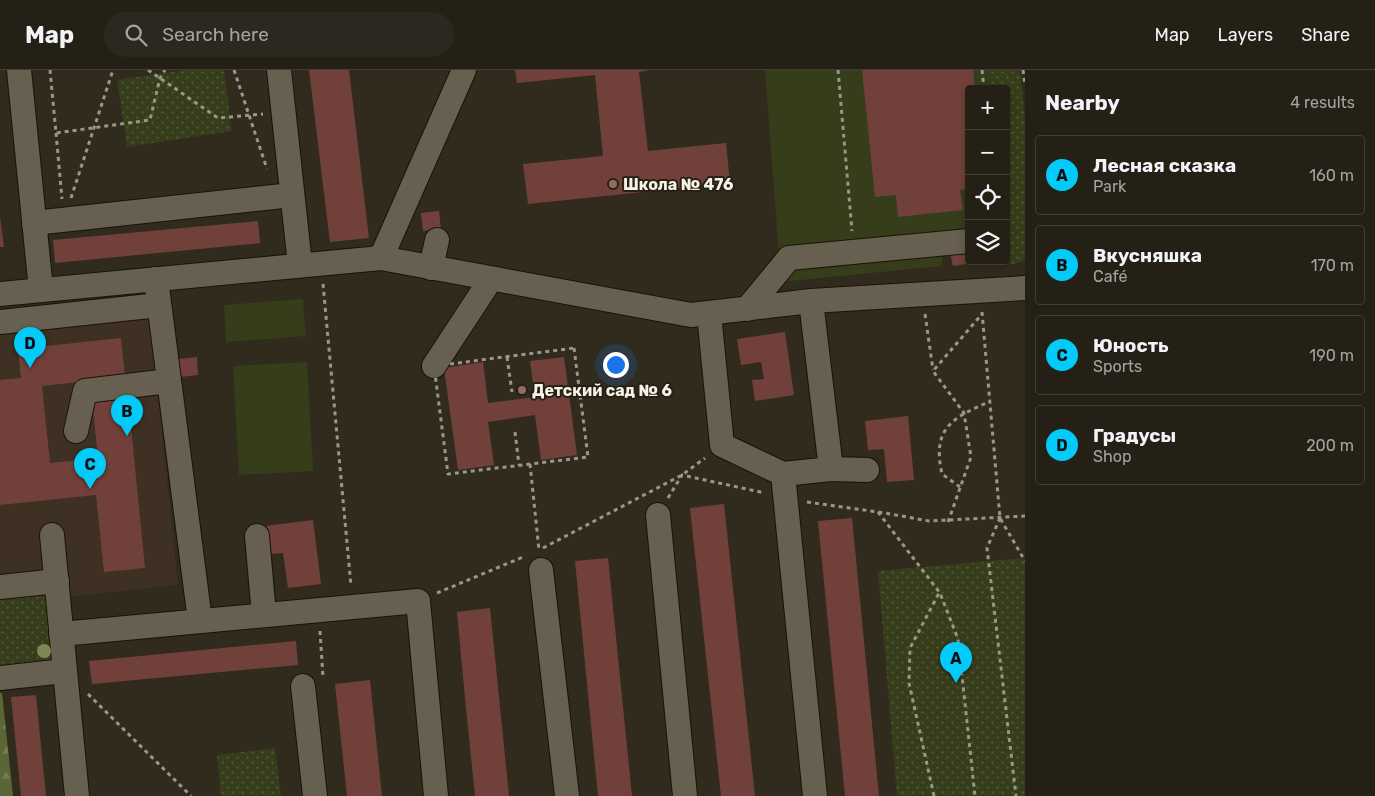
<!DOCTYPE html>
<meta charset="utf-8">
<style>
body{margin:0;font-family:Rubik,sans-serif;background:#2d281f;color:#f1f3f6}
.controls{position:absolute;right:15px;top:15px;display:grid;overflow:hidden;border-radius:5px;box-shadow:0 2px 8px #0003}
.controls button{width:45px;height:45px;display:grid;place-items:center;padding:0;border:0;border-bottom:1px solid #423e35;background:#252016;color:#f1f3f6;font:25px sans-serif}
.you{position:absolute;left:615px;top:294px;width:18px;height:18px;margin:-12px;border:4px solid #fff;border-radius:50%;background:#1a73e8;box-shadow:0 0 0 8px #1a73e833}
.badge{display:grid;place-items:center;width:32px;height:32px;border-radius:50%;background:#03cbf9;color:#111;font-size:16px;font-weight:700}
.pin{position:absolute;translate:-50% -41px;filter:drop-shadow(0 1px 2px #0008)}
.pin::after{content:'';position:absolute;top:26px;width:18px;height:15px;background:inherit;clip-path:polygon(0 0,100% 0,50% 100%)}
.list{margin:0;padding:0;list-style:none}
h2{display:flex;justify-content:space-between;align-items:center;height:65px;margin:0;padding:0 20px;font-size:21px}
h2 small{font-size:16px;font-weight:400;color:#a3a3a1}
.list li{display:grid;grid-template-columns:32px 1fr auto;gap:15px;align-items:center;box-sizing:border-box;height:80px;margin:0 10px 10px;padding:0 10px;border:1px solid #423e35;border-radius:5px}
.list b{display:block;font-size:19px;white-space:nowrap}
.list p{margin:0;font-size:16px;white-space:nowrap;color:#a3a3a1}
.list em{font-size:16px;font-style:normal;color:#a3a3a1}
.icon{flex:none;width:28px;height:28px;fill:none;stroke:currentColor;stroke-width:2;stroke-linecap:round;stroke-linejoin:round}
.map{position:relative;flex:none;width:1025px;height:726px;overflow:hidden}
header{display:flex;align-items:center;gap:30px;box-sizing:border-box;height:70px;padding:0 25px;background:#252016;border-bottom:1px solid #423e35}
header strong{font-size:24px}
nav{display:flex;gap:28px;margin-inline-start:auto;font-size:18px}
.search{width:350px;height:45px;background:#2d281f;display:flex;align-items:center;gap:12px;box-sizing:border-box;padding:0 18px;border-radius:28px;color:#a3a3a1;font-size:19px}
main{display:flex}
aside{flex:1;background:#252016}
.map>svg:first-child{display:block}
</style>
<header>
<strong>Map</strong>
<div class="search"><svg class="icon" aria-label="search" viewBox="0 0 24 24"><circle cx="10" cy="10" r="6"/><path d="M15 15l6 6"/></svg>Search here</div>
<nav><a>Map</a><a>Layers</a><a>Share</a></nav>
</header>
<main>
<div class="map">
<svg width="1025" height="726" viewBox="0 0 1025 726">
<defs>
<pattern id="grass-dots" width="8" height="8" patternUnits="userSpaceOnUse" patternTransform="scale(1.25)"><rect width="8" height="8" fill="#353d1b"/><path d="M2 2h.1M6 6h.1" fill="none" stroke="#535a3c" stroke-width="1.8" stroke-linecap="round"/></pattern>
<pattern id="forest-firs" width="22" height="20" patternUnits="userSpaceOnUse" patternTransform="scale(1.25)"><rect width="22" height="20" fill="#5b6636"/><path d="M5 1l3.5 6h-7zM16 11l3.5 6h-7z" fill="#737c53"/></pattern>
</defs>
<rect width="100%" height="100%" fill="#312b1d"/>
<!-- commercial -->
<path fill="#3e3023" d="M150 244 178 515 0 534V260Z"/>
<!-- grass -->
<g fill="url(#grass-dots)">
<path d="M185 0H224L232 61 127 77 117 10Z"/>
<path d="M987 0H1020L1025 49V189C1016 195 1009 197 999 191H1006V19H989Z"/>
<path d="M1025 488V726H897L878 501Z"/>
<path d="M52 520 59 592 0 597V524Z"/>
<path d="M275 678 281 726H221L217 685Z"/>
</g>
<!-- forest -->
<path fill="url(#forest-firs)" d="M0 623H2L13 726H0Z"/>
<!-- pitch -->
<g fill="#353d1b">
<path d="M765 0H987L989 19H969V178L944 182 941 196 781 212Z"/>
<path d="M303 229 306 266 226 272 224 235Z"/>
<path d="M307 292 313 401 239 405 233 296Z"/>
</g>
<!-- building -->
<g fill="#72403a">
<path d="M309 0H349L369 168 330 172Z"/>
<path d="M515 0H650L639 2 648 81 726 73 730 113 528 134 523 94 603 86 595 5 517 13Z"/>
<path d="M862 0H973L975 19H969V119L960 120 963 140 898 147 896 125 875 127Z"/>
<path d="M439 141 441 159 423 161 421 143Z"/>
<path d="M0 147 4 177H0Z"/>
<path d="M258 151 260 173 55 193 53 170Z"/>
<path d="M964 179 967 194 953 196 950 182Z"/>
<path d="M785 262 794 325 755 331 752 310 764 309 761 292 741 295 737 269Z"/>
<path d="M121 268 125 307 42 316 50 393 98 388 92 329 128 326 145 498 104 502 96 425 0 435V310L21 308 18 279Z"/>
<path d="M197 287 198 305 180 307 178 289Z"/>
<path d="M564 287 577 385 541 390 535 345 488 352 494 395 458 400 444 298 483 292 488 333 535 327 530 291Z"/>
<path d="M908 346 914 410 887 412 884 379 868 380 865 351Z"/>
<path d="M724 434 755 726H721L690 438Z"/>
<path d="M852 448 879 726H845L818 451Z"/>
<path d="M313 450 321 514 288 518 283 483 270 484 266 456Z"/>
<path d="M608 488 632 726H598L575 491Z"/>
<path d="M490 538 509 726H475L465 628 457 542Z"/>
<path d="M296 571 298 595 92 614 89 591Z"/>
<path d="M370 610 382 726H347L335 614Z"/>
<path d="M36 625 46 726H21L11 627Z"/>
</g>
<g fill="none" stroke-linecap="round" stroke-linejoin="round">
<!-- minor casing -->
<g stroke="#191307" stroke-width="26">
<g id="minor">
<path d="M19 0 41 220"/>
<path d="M279 0 300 195"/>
<path d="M34 153 292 125"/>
<path d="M381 188 464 0"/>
<path d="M431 198 437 170"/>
<path d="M156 209 200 551"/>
<path d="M0 224 381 188 691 245 811 231 1025 218"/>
<path d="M811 231 831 399"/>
<path d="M747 239 789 188 969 171"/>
<path d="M709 244 722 375 783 404 831 399 867 400"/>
<path d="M0 252 159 235"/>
<path d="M434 296 491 209"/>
<path d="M76 361 85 321 169 311"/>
<path d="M783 404 815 726"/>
<path d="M658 445 685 726"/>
<path d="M52 465 77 726"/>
<path d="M257 466 264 545"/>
<path d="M541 500 567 726"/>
<path d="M0 517 57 511"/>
<path d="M61 564 418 531 436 726"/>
<path d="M0 608 64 601"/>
<path d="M303 616 315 726"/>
</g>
</g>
<!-- path -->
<g stroke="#9b968a" stroke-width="3" stroke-dasharray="4 4" stroke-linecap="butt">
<path d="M50 0 56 63 150 50 160 8 165 0"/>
<path d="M148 0 218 48 263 44"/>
<path d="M234 0 267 99"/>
<path d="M838 0 852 161"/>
<path d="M982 0 984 19"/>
<path d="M1023 0 1025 15"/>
<path d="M56 63 62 129"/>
<path d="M71 128 113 0"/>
<path d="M323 214 351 516"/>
<path d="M982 242 1000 448 1025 491"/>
<path d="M925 244 933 300"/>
<path d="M574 278 588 387 448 404 434 296Z"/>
<path d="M507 287 512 322"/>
<path d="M515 362 519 395"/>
<path d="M530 394 539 480"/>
<path d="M960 417 942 404C932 359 951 348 989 332"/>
<path d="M668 428 682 405 765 423"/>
<path d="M807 432 885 443 929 451 1025 446"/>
<path d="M878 442 940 523 958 569 975 726"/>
<path d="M1000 448 987 478 1016 726"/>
<path d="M948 452 971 387 964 343 933 301 982 244"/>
<path d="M543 478 682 405 705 388"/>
<path d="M437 523 523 487"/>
<path d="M320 561 323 607"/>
<path d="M88 624 191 726"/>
<path d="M934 726 909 613 910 578 939 523"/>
</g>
<!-- minor -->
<use href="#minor" stroke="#676050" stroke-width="24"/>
</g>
<!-- trees -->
<circle fill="#808757" cx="44" cy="581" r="7"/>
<!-- markers -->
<g fill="#8d6e63" stroke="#272114" stroke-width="2">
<circle cx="613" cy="114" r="5"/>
<circle cx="522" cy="320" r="5"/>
</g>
<g text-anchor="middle" stroke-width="4" stroke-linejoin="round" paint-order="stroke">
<!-- poi labels -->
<g font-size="16" font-weight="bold" fill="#f6f2e9" stroke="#272114" text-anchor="start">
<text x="623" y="120">Школа № 476</text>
<text x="532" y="326">Детский сад № 6</text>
</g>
</g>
</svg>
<div class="controls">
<button>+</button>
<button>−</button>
<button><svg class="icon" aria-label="locate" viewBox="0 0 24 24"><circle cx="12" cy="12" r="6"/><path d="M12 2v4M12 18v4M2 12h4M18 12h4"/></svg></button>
<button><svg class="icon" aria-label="layers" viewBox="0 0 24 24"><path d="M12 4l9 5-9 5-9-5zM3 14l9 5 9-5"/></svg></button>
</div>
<div class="you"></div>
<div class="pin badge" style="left:956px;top:613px">A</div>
<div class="pin badge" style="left:127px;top:366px">B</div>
<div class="pin badge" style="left:90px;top:419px">C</div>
<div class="pin badge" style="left:30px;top:298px">D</div>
</div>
<aside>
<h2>Nearby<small>4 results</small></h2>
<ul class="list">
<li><span class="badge">A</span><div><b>Лесная сказка</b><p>Park</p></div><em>160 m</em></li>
<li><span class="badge">B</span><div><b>Вкусняшка</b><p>Café</p></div><em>170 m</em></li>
<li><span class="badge">C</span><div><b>Юность</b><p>Sports</p></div><em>190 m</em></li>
<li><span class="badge">D</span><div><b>Градусы</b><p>Shop</p></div><em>200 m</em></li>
</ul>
</aside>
</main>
